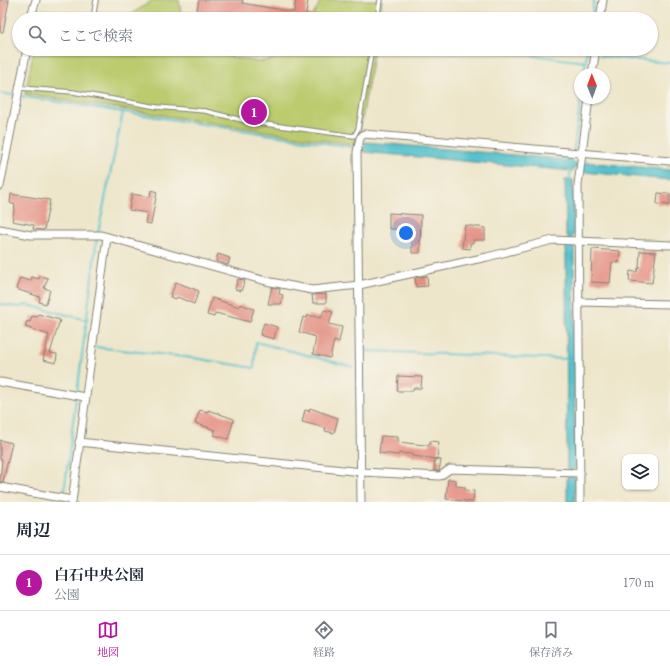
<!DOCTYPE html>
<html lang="ja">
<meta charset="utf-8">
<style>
body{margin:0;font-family:"EB Garamond","Noto Serif JP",serif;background:#f6f6f7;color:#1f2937}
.controls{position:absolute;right:12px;bottom:12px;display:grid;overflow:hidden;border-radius:8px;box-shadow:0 1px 3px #0004}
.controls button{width:36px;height:36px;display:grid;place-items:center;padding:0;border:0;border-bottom:1px solid #e0e1e3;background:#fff;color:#1f2937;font:20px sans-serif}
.compass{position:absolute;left:574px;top:68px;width:36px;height:36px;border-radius:50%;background:#fff;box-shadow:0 1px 3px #0004;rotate:359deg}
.you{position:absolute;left:406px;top:233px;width:14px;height:14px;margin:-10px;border:3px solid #fff;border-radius:50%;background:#1a73e8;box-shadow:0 0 0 6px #1a73e833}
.badge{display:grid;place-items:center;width:26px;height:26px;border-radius:50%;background:#b5179e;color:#fff;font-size:13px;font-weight:700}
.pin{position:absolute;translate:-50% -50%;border:2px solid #fff;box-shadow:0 1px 4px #0006}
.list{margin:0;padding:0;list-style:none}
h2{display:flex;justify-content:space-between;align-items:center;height:52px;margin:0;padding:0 16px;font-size:17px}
h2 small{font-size:13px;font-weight:400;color:#747a83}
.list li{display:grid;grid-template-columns:26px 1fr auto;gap:12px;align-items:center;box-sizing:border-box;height:56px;padding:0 16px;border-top:1px solid #e0e1e3}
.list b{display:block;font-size:15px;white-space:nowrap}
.list p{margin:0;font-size:13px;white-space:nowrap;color:#747a83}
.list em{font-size:13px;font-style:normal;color:#747a83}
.icon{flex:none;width:22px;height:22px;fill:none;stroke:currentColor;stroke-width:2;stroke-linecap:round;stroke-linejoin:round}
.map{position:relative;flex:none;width:670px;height:502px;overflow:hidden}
.search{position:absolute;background:#fff;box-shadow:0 1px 3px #0004;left:12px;right:12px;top:12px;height:44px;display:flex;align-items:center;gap:10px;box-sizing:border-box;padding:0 14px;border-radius:22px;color:#747a83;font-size:15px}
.sheet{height:108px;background:#fff}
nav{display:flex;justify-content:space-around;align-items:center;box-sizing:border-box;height:56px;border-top:1px solid #e0e1e3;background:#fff;font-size:11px;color:#747a83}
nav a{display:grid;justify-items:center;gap:2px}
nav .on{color:#b5179e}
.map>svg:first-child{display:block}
</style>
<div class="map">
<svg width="670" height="502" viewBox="0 0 670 502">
<rect width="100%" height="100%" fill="#f7f3e8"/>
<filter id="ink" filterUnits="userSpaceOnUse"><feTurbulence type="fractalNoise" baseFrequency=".025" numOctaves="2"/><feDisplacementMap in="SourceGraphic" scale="8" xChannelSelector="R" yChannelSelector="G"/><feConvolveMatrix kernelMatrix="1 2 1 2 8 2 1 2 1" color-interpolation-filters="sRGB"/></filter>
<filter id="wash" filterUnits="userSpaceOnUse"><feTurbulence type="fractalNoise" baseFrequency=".012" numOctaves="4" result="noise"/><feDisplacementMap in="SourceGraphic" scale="16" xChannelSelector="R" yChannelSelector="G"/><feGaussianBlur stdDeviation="0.9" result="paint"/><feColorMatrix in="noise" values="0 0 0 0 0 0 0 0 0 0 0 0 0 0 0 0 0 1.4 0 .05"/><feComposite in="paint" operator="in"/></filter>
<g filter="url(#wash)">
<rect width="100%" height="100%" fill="#ede6ca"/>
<!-- green -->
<g fill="#bbcb6e" stroke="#6c7445">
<path d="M153 0H179L182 19H124Z"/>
<path d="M321 0H382L379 19H311Z"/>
<path d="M41 10 94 19H39Z"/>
<path d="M34 49H211L227 56 258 62 273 60 289 49H374L360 131 354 145 25 94Z"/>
</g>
<!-- water -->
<g fill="#55c2cd" stroke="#386f74">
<path d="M365 142 571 160 575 164 584 165 586 162 670 170V180L584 172V169L574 168 573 171 363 152Z"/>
<path d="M565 180H573L574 235H572V245H574L575 468 573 469V477H575V502H567V477H569V469H567L566 245H568V235H566Z"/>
</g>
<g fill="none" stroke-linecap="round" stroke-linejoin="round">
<!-- stream -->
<g stroke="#55c2cd" stroke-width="2">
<path d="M591 19 594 0"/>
<path d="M480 49 586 62"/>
<path d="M600 56 670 63"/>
<path d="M584 74 587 49"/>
<path d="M0 93 364 149"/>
<path d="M574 149 581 98"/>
<path d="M570 181V168"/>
<path d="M98 233 123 112"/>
<path d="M0 304 17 307 28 305 87 320"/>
<path d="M95 347 194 358 254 368 256 342 353 367"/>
<path d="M366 351 569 359"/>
<path d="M77 394 97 237"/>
<path d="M63 502 76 398"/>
</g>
</g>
<g id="blocks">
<!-- building -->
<g fill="#e58f83">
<path d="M0 0H9L3 32H0Z"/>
<path d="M199 0H243L242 3 294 12 296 0H308L306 14 319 16 318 19H184L181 13 196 15Z"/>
<path d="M151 190 157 192 151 224 145 223 147 213 129 210 132 194 150 197Z"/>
<path d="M658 193 670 194V205L657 204Z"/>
<path d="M11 194 50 200 44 230 33 229 34 225 12 221 15 205 10 203Z"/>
<path d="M389 213 421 215 420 253H412V229H389Z"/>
<path d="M465 225 485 228V240H473V243H470V249L462 248Z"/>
<path d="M592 249 620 251 619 263 612 262 610 283 591 282Z"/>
<path d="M640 251 656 252 652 283 629 281 630 271 637 272 638 268H639Z"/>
<path d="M218 254 230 258 228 265 216 261Z"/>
<path d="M40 276 48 278 44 288 50 290 46 304 39 302 40 297 16 289 20 278 31 281 32 277 39 279Z"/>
<path d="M427 276 428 286 416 287 415 278Z"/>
<path d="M238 279 245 280 241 291 235 289Z"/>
<path d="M176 282 199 291 194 304 177 297 176 299 170 297Z"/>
<path d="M272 287 280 289 279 294 283 295 281 304H268Z"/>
<path d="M326 294V303H313L312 295Z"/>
<path d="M212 298 239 307 240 304 254 309 250 322 216 313 214 317 207 315Z"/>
<path d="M324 310 333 312 329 324 342 327 339 342 334 341 330 358 313 354 316 337 299 332 303 317 307 318 308 315 321 318Z"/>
<path d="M38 314 60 320 50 353 57 354 56 363 43 360 49 335 25 327 27 321 30 322 32 316 37 317Z"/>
<path d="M264 323 277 327 274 339 260 335Z"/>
<path d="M398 376 422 377 421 388H413V391H397Z"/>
<path d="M310 408 338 418 334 433 325 431 326 428 302 422 305 410 309 411Z"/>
<path d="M200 410 208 412V410L234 419 228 439 214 435 215 430 195 423Z"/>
<path d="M381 436 398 437V442L425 445H430V441L439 442 437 459 412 456V454L399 453V455L379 453Z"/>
<path d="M0 440 12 443 3 482H0L2 459H0Z"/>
<path d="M435 459 441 460 439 471H434Z"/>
<path d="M448 479 456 480V486L465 487V490L474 491 473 502 446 499Z"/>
</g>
</g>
</g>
<g filter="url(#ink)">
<use href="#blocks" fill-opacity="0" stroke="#848173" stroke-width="1"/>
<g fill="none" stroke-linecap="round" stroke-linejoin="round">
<!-- lane casing -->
<g stroke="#848173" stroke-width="5.5">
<g id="lane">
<path d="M93 19 96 0"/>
<path d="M377 19 380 0"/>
<path d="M20 88 73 92 157 107 205 111 250 122 354 136 358 129 372 49"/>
</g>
</g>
<!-- street casing -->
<g stroke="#848173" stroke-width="9">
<g id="street">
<path d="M30 19 36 0"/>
<path d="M600 19 603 0"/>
<path d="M592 74 596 49"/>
<path d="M0 186 27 49"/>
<path d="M0 229 31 235H101L266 281 312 290 359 285 487 257 553 240 670 245"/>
<path d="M579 302 670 304"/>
<path d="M0 382 85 397"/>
<path d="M79 442 362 472 440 476 450 469 580 473"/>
<path d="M0 487 72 500"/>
<path d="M72 502 107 237"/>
<path d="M361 502 357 152 360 138 364 134 670 161"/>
<path d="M580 502 578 185 589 98"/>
</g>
</g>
<!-- lane -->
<use href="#lane" stroke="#fff" stroke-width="3.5"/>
<!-- street -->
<use href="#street" stroke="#fff" stroke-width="7"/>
</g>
</g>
</svg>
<div class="controls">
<button><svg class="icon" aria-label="layers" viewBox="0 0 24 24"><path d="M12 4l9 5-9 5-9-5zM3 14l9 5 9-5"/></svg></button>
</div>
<svg class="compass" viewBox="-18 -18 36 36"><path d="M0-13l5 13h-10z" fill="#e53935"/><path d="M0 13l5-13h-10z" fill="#747a83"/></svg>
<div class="you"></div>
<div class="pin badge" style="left:254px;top:112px">1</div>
<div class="search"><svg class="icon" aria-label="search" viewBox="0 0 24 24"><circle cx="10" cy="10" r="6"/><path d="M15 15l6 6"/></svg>ここで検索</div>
</div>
<section class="sheet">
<h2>周辺<small></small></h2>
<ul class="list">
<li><span class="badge">1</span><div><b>白石中央公園</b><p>公園</p></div><em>170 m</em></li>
</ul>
</section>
<nav>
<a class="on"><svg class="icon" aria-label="map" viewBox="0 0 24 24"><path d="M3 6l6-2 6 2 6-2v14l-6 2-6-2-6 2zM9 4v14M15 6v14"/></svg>地図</a>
<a><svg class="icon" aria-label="directions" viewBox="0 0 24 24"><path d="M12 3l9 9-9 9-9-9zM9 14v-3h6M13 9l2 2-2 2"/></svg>経路</a>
<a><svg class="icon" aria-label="saved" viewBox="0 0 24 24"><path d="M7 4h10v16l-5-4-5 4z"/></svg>保存済み</a>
</nav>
